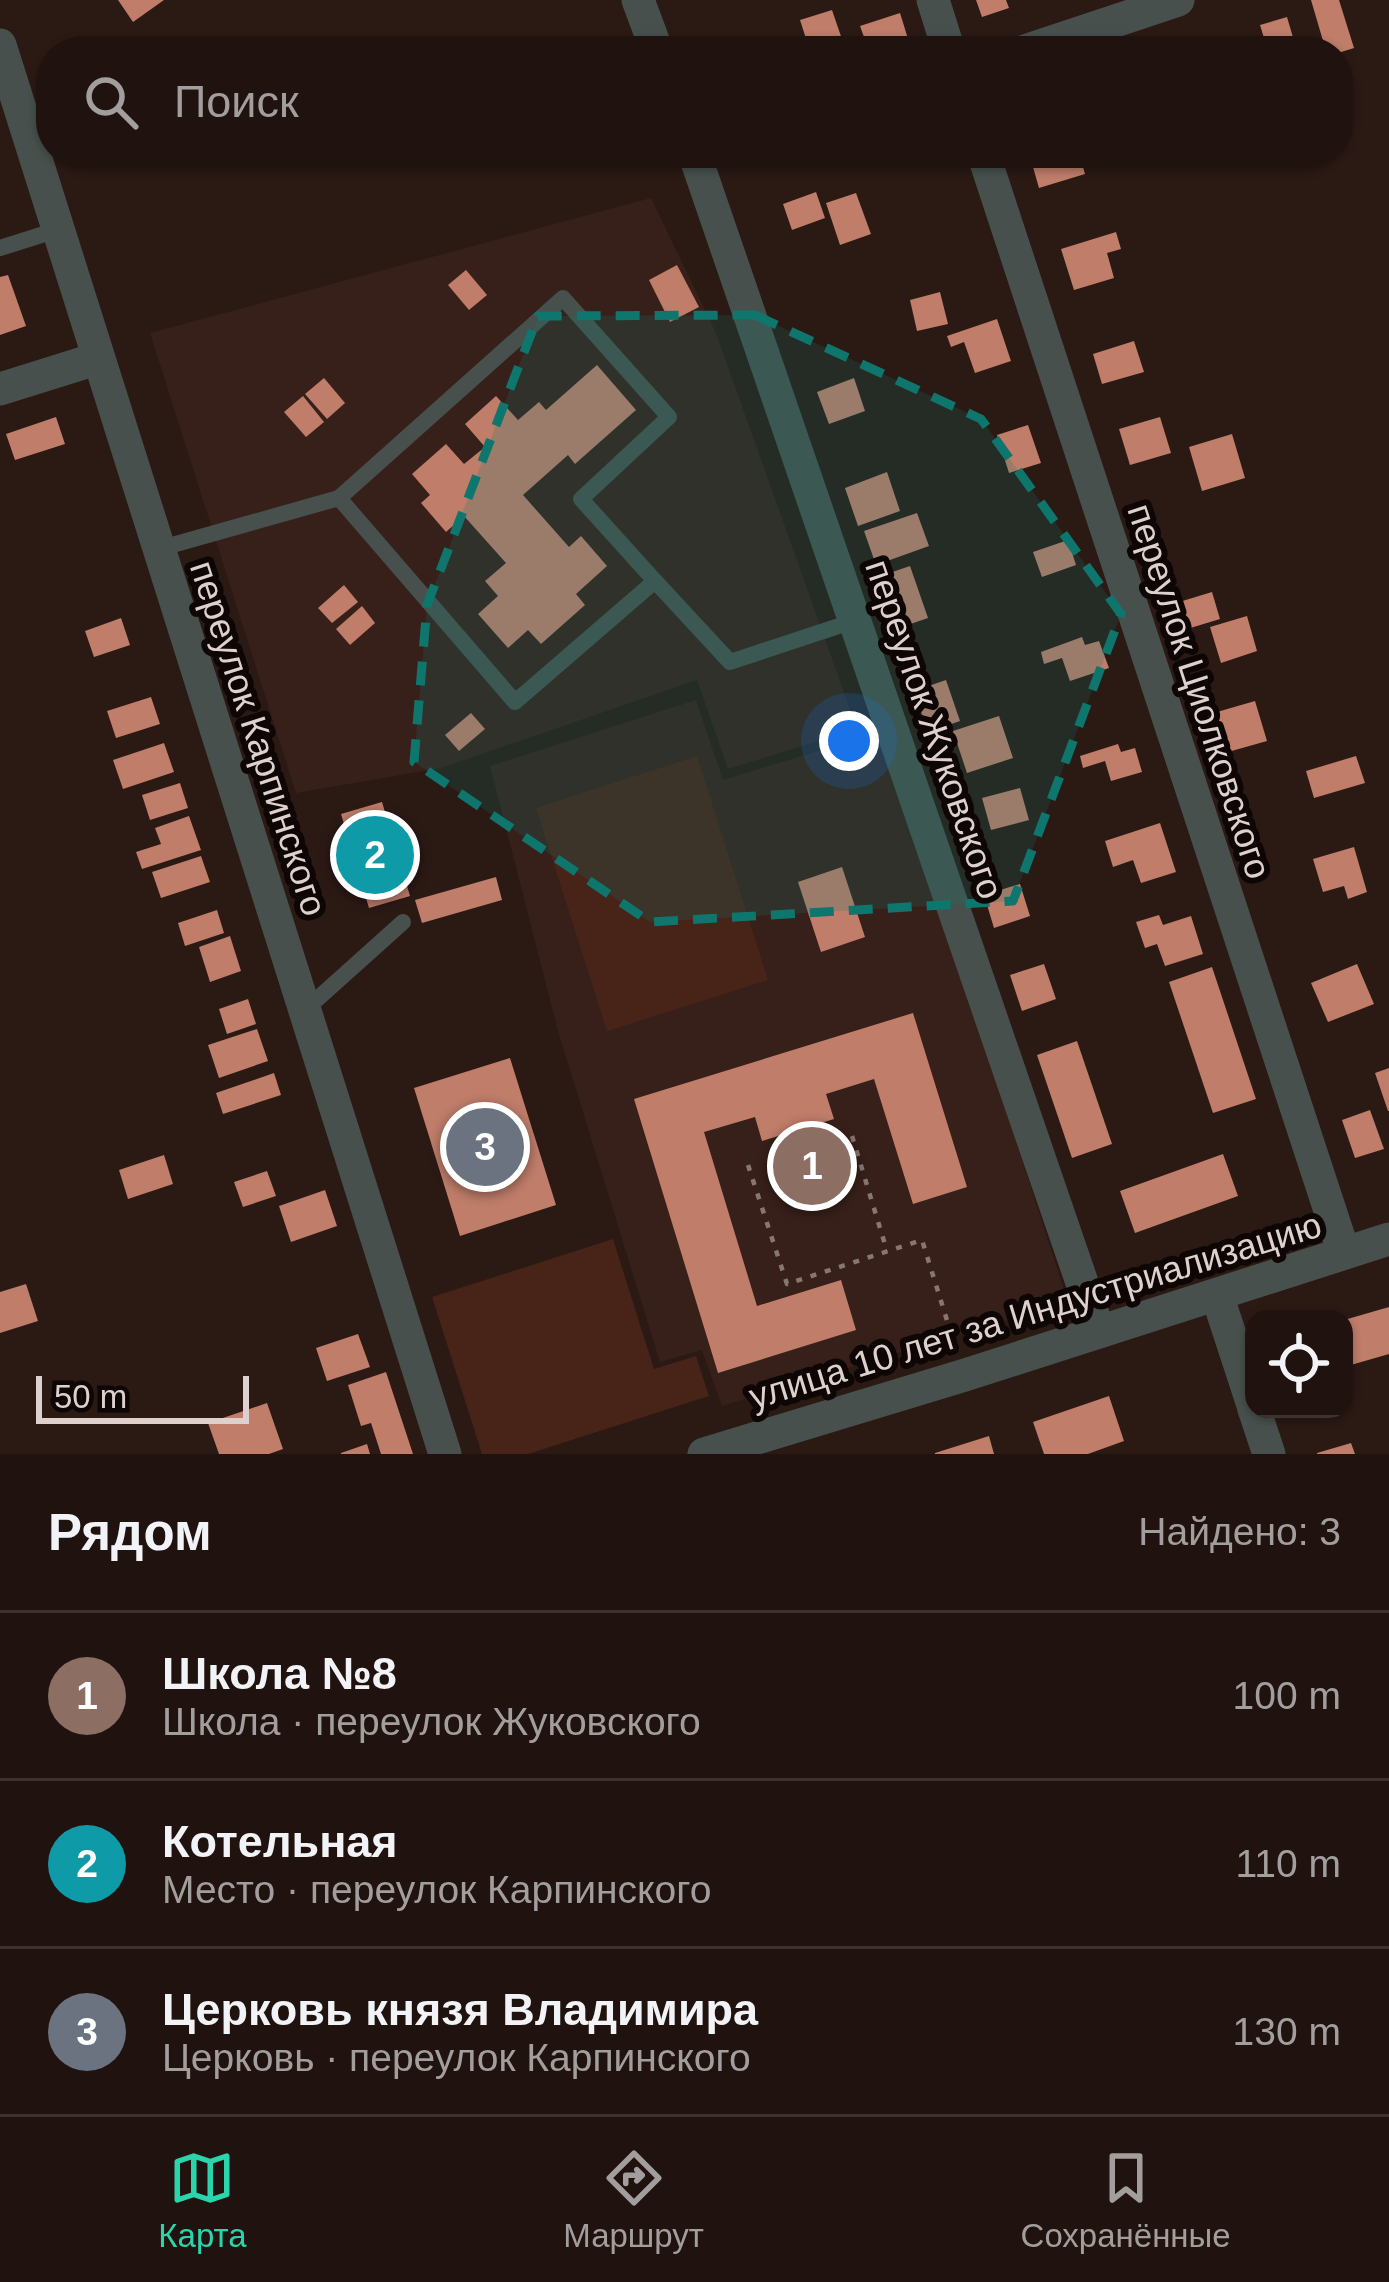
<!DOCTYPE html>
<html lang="ru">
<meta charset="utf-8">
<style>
body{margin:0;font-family:Helvetica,sans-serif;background:#281c18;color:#f1f3f6}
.controls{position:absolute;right:36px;bottom:36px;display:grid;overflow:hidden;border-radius:24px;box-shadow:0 3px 9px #0004}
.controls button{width:108px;height:108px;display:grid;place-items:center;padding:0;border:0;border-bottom:3px solid #3d322f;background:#20130f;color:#f1f3f6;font:60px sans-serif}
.scale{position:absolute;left:36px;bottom:30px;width:213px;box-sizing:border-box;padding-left:12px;border:6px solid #ded1cd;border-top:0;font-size:33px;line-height:42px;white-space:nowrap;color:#ded1cd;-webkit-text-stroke:9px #0e0605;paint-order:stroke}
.you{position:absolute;left:849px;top:741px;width:42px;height:42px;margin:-30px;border:9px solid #fff;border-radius:50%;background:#1a73e8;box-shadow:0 0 0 18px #1a73e833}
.badge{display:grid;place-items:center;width:78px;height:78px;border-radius:50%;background:#2bd5ac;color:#fff;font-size:39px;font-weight:700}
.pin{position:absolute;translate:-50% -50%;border:6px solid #fff;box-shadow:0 3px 12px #0006}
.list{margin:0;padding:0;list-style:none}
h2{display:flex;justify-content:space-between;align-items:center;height:156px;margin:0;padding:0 48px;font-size:51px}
h2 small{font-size:39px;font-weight:400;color:#a29e9e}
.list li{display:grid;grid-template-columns:78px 1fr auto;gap:36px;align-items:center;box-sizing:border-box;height:168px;padding:0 48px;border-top:3px solid #3d322f}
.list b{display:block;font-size:45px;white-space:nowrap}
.list p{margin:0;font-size:39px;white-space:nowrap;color:#a29e9e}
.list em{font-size:39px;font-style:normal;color:#a29e9e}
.icon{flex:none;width:66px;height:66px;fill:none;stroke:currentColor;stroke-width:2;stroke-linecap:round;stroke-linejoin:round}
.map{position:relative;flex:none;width:1389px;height:1454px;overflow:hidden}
.search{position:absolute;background:#20130f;box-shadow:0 3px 9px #0004;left:36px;right:36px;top:36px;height:132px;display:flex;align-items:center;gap:30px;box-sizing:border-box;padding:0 42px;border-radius:48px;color:#a29e9e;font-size:45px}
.sheet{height:660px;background:#20130f}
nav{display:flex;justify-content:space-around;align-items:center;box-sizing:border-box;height:168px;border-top:3px solid #3d322f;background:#20130f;font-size:33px;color:#a29e9e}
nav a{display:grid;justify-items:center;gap:6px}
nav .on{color:#2bd5ac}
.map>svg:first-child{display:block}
</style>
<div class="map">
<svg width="1389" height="1454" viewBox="0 0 1389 1454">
<rect width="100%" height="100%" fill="#2b1914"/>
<!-- built -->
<g fill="#38201a">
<path d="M651 198 716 333 857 729 728 769 697 680 441 768 296 793 150 333Z"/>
<path d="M696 700 723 780 883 731 1068 1302 722 1406 702 1350 660 1362 558 1031 490 766Z"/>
</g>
<!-- green -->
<g fill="#482318">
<path d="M697 756 768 980 607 1031 536 808Z"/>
<path d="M613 1239 654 1369 696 1356 709 1396 528 1454H482L432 1297Z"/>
</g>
<!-- building -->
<g fill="#bf7d6a">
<path d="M118 0H164L133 22Z"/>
<path d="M976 0H1006L1009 8 982 17Z"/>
<path d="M1311 0H1339L1354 48 1338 53 1326 51Z"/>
<path d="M832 10 846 51H810L800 20Z"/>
<path d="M900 13 909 42 869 51 860 26Z"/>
<path d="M1287 17 1297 51H1268L1260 25Z"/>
<path d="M908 153H940V154L911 164Z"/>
<path d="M1029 153H1079L1085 174 1039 188Z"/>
<path d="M816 192 825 218 792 230 783 204Z"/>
<path d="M856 193 871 234 840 245 826 203Z"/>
<path d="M1116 232 1121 249 1107 253 1114 278 1074 290 1061 249Z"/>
<path d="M677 265 699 307 670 322 649 280Z"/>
<path d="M466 270 487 295 469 310 448 285Z"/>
<path d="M8 275 26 326 0 335V277Z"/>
<path d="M940 292 948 324 917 331 910 300Z"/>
<path d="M997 319 1011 361 975 373 964 342 951 347 947 336Z"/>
<path d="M1134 341 1144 372 1102 384 1093 354Z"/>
<path d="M597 365 636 410 575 464 568 455 523 495 569 547 581 536 607 566 576 594 585 605 541 644 528 630 508 648 478 614 498 596 485 581 506 563 464 516 446 532 421 503 430 495 412 474 446 444 464 464 485 447 465 424 496 396 518 420 539 402 546 410Z"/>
<path d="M324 378 345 403 327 419 305 394Z"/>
<path d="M854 378 865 411 829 424 817 392Z"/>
<path d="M303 396 324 422 306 437 284 412Z"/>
<path d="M56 417 65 444 15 460 6 434Z"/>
<path d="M1160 417 1171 453 1130 465 1119 429Z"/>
<path d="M1028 425 1041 463 1009 473 997 435Z"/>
<path d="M1232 434 1245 478 1202 491 1189 447Z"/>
<path d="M887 472 900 511 858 526 845 488Z"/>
<path d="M917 513 929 546 876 565 864 531Z"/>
<path d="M1068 540 1076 565 1042 577 1033 552Z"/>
<path d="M910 566 928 618 896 629 878 577Z"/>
<path d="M344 585 358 602 332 623 318 608Z"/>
<path d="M1212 592 1220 619 1174 633 1166 606Z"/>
<path d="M362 606 375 623 350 645 336 629Z"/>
<path d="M1247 616 1257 651 1221 663 1210 627Z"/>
<path d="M121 618 130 645 94 657 85 631Z"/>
<path d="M1082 637 1085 645 1099 641 1109 668 1070 681 1062 658 1044 664 1041 652Z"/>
<path d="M946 680 960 721 928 732 914 691Z"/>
<path d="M151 697 160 724 116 738 107 711Z"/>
<path d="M1255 701 1267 741 1221 754 1210 714Z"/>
<path d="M471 713 485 729 459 751 445 735Z"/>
<path d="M999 716 1013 758 967 773 953 731Z"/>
<path d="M164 743 174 772 123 789 113 760Z"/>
<path d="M1118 744 1121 752 1135 748 1142 772 1111 781 1105 761 1083 768 1080 756Z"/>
<path d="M1356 756 1365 783 1314 798 1306 771Z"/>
<path d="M180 783 188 808 150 820 142 795Z"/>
<path d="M1020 788 1029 820 991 830 982 798Z"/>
<path d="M382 802 410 896 369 908 341 814Z"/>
<path d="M189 816 201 850 142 869 136 852 161 844 155 828Z"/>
<path d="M1160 823 1176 872 1141 883 1133 860 1113 867 1105 841Z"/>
<path d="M1354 847 1367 892 1348 899 1344 886 1323 892 1313 859Z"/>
<path d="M201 856 210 882 161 898 152 872Z"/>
<path d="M842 867 865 937 821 952 798 882Z"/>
<path d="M496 877 502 900 422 923 415 900Z"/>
<path d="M1020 884 1030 916 994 928 984 895Z"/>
<path d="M217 910 224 933 185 946 178 923Z"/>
<path d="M1159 915 1163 925 1191 916 1203 954 1165 966 1157 944 1145 948 1136 922Z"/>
<path d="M230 936 241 971 210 982 199 947Z"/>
<path d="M1044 964 1056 999 1022 1011 1010 975Z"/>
<path d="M1357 964 1374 1004 1328 1022 1311 983Z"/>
<path d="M1212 967 1256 1099 1213 1113 1169 982Z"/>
<path d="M248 999 256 1024 227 1034 219 1009Z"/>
<path d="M913 1013 967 1187 913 1204 874 1079 826 1094 834 1119 762 1141 755 1117 704 1132 757 1306 841 1280 856 1330 718 1373 634 1099Z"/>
<path d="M257 1029 268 1061 219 1078 208 1045Z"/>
<path d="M1077 1041 1112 1144 1072 1158 1037 1055Z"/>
<path d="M510 1058 556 1205 460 1236 414 1088Z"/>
<path d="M1389 1068V1111H1388L1375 1073Z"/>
<path d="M274 1073 281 1095 223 1114 216 1093Z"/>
<path d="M1370 1110 1384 1149 1355 1158 1342 1120Z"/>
<path d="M1223 1154 1238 1196 1135 1233 1120 1191Z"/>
<path d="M164 1155 173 1184 128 1199 119 1170Z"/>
<path d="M267 1171 276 1196 243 1207 234 1182Z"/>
<path d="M325 1190 337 1226 291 1242 279 1206Z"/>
<path d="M26 1284 38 1321 0 1333V1292Z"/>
<path d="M1389 1307V1354L1344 1367V1320Z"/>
<path d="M358 1334 370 1367 327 1381 316 1348Z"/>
<path d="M386 1372 413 1454H381L371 1423 361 1426 348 1385Z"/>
<path d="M1109 1396 1124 1441 1088 1454H1044L1033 1422Z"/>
<path d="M267 1403 283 1449 269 1454H219L208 1423Z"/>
<path d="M989 1436 994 1454H935V1453Z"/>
<path d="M1351 1443 1355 1454H1317V1453Z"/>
<path d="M367 1444 370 1454H341V1453Z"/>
</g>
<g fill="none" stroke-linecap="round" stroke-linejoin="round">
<!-- path -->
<g stroke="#877773" stroke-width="4.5" stroke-dasharray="6 9" stroke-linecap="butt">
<path d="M852 1136 887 1251"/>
<path d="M748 1165 787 1284 922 1240 955 1346"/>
</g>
<!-- service -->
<g stroke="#47504d" stroke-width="16">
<path d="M0 248 57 230"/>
<path d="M339 498 563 298 669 417 581 499 655 581"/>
<path d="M158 549 339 498 515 702 655 581 730 662 857 620"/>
<path d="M305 1010 403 922"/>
</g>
<!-- minor -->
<g stroke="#47504d" stroke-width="33">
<path d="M638 0 657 51"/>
<path d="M933 0 949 51"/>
<path d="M1025 51 1178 0"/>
<path d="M694 153 1099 1332"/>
<path d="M983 153 1344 1253"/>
<path d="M0 389 96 359"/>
<path d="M1217 1295 1254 1408"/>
<path d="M1254 1409 1269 1454"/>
<path d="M704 1454 965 1375 1389 1239"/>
</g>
<!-- tertiary -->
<path stroke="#47504d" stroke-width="33" d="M0 45 445 1454"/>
</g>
<!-- marked area -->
<path fill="#0f766e" fill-opacity="0.2" stroke="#0f766e" stroke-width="9" stroke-dasharray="24 15" stroke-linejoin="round" d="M755 315 981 419 1121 614 1013 901 650 922 414 762 427 605 538 316Z"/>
<g text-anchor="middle" stroke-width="12" stroke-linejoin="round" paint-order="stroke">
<!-- street labels -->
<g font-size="36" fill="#ded1cd" stroke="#0e0605">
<text transform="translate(1200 691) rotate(72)" y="13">переулок Циолковского</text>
<text transform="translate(935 729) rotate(71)" y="13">переулок Жуковского</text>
<text transform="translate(259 738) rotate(72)" y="13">переулок Карпинского</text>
<text transform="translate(1035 1310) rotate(-17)" y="13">улица 10 лет за Индустриализацию</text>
</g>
</g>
</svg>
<div class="controls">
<button><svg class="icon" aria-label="locate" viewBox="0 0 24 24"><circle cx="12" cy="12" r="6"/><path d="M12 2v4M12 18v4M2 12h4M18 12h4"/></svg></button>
</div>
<div class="scale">50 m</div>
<div class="you"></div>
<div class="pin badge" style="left:812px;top:1166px;background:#8d6e63">1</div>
<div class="pin badge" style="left:375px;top:855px;background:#0f9aa8">2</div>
<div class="pin badge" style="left:485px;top:1147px;background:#6b7280">3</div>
<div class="search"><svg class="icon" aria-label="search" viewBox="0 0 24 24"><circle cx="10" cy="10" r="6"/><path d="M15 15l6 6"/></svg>Поиск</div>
</div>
<section class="sheet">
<h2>Рядом<small>Найдено: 3</small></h2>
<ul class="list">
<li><span class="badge" style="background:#8d6e63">1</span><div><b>Школа №8</b><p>Школа · переулок Жуковского</p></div><em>100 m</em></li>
<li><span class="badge" style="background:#0f9aa8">2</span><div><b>Котельная</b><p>Место · переулок Карпинского</p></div><em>110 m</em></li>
<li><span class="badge" style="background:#6b7280">3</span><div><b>Церковь князя Владимира</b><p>Церковь · переулок Карпинского</p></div><em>130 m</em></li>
</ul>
</section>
<nav>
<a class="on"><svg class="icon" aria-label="map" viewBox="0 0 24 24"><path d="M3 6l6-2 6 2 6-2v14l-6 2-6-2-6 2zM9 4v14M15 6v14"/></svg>Карта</a>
<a><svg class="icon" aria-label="directions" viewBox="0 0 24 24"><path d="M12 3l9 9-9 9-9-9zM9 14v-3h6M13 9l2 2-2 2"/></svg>Маршрут</a>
<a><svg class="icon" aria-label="saved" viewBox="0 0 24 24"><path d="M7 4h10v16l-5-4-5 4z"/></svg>Сохранённые</a>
</nav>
